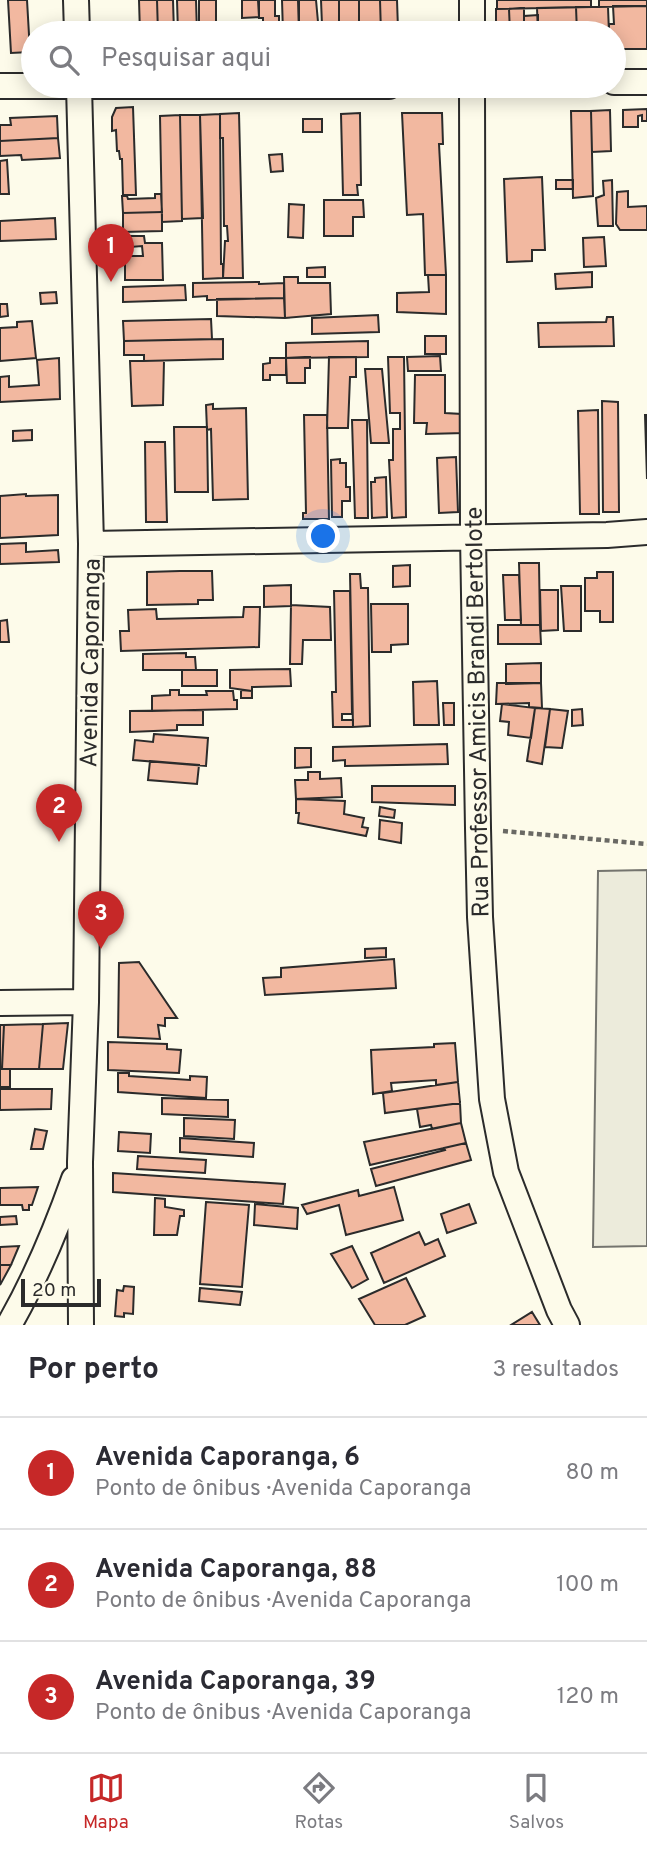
<!DOCTYPE html>
<html lang="pt">
<meta charset="utf-8">
<style>
body{margin:0;font-family:Overpass,sans-serif;background:#f2f2f3;color:#2b2b33}
.scale{position:absolute;left:21px;bottom:18px;width:80px;box-sizing:border-box;padding-left:7px;border:4px solid #2b2b2b;border-top:0;font-size:19px;line-height:24px;white-space:nowrap;color:#2b2b2b;-webkit-text-stroke:5px #fdfbea;paint-order:stroke}
.you{position:absolute;left:324px;top:537px;width:24px;height:24px;margin:-18px;border:5px solid #fff;border-radius:50%;background:#1a73e8;box-shadow:0 0 0 10px #1a73e833}
.badge{display:grid;place-items:center;width:46px;height:46px;border-radius:50%;background:#c62828;color:#fff;font-size:23px;font-weight:700}
.pin{position:absolute;translate:-50% -58px;filter:drop-shadow(0 2px 4px #0008)}
.pin::after{content:'';position:absolute;top:37px;width:24px;height:21px;background:inherit;clip-path:polygon(0 0,100% 0,50% 100%)}
.list{margin:0;padding:0;list-style:none}
h2{display:flex;justify-content:space-between;align-items:center;height:91px;margin:0;padding:0 28px;font-size:30px}
h2 small{font-size:23px;font-weight:400;color:#7c7c81}
.list li{display:grid;grid-template-columns:46px 1fr auto;gap:21px;align-items:center;box-sizing:border-box;height:112px;padding:0 28px;border-top:2px solid #e1e1e2}
.list b{display:block;font-size:26px;white-space:nowrap}
.list p{margin:0;font-size:23px;white-space:nowrap;color:#7c7c81}
.list em{font-size:23px;font-style:normal;color:#7c7c81}
.icon{flex:none;width:38px;height:38px;fill:none;stroke:currentColor;stroke-width:2;stroke-linecap:round;stroke-linejoin:round}
.map{position:relative;flex:none;width:647px;height:1325px;overflow:hidden}
.search{position:absolute;background:#fff;box-shadow:0 4px 18px #0003;left:21px;right:21px;top:21px;height:77px;display:flex;align-items:center;gap:18px;box-sizing:border-box;padding:0 24px;border-radius:38px;color:#7c7c81;font-size:26px}
.sheet{height:427px;background:#fff}
nav{display:flex;justify-content:space-around;align-items:center;box-sizing:border-box;height:98px;border-top:2px solid #e1e1e2;background:#fff;font-size:19px;color:#7c7c81}
nav a{display:grid;justify-items:center;gap:4px}
nav .on{color:#c62828}
.map>svg:first-child{display:block}
</style>
<div class="map">
<svg width="647" height="1325" viewBox="0 0 647 1325">
<rect width="100%" height="100%" fill="#fdfbea"/>
<path fill="#ecebdb" stroke="#74746e" stroke-width="2" d="M 647,870 L 647,1246 L 593,1247 L 598,871 Z"/>
<path fill="#f2b8a0" stroke="#2b2b2b" stroke-width="2" d="M 8,0 L 27,0 L 30,52 L 11,53 Z
M 139,0 L 157,0 L 158,33 L 140,33 Z
M 157,0 L 173,0 L 174,33 L 158,33 Z
M 177,0 L 196,0 L 197,33 L 178,33 Z
M 199,0 L 216,0 L 216,33 L 199,33 Z
M 242,0 L 258,0 L 259,17 L 242,18 Z
M 259,0 L 275,0 L 275,16 L 279,16 L 279,33 L 259,33 L 259,30 L 263,29 L 263,18 L 259,18 Z
M 282,0 L 299,0 L 299,33 L 283,33 Z
M 298,0 L 316,0 L 319,33 L 299,33 Z
M 321,0 L 339,0 L 339,33 L 319,33 L 319,26 L 322,25 Z
M 339,0 L 359,0 L 359,33 L 339,33 Z
M 359,0 L 380,0 L 381,33 L 359,33 Z
M 380,0 L 397,0 L 398,29 L 400,29 L 400,33 L 381,33 Z
M 497,0 L 591,0 L 591,7 L 497,9 Z
M 599,0 L 647,0 L 647,6 L 599,7 Z
M 613,6 L 647,6 L 647,49 L 614,49 L 614,33 L 609,33 L 609,24 L 614,24 Z
M 576,7 L 577,33 L 538,33 L 537,8 Z
M 576,7 L 608,7 L 609,33 L 577,33 Z
M 524,8 L 524,33 L 510,33 L 509,9 Z
M 496,9 L 509,9 L 510,33 L 496,33 Z
M 538,15 L 538,33 L 524,33 L 524,16 Z
M 133,107 L 136,195 L 123,195 L 122,159 L 120,159 L 119,151 L 117,151 L 116,130 L 112,131 L 112,117 L 116,108 Z
M 647,109 L 647,121 L 642,121 L 642,115 L 638,116 L 638,127 L 623,127 L 623,110 Z
M 610,110 L 611,151 L 592,152 L 591,111 Z
M 571,111 L 591,111 L 593,196 L 573,198 Z
M 239,113 L 243,278 L 223,278 L 225,241 L 228,241 L 227,226 L 224,226 L 223,138 L 220,138 L 220,114 Z
M 360,113 L 361,185 L 357,185 L 358,195 L 343,195 L 341,114 Z
M 402,113 L 442,113 L 443,144 L 439,144 L 446,275 L 425,275 L 423,214 L 407,215 Z
M 220,114 L 221,264 L 223,264 L 223,278 L 203,279 L 200,115 Z
M 180,115 L 182,221 L 162,222 L 160,116 Z
M 180,115 L 200,115 L 203,218 L 182,219 Z
M 57,116 L 58,138 L 0,141 L 0,125 L 11,125 L 10,118 Z
M 303,119 L 322,119 L 322,132 L 303,132 Z
M 58,138 L 60,158 L 22,160 L 21,155 L 0,156 L 0,141 Z
M 282,154 L 283,171 L 271,172 L 269,155 Z
M 7,160 L 9,194 L 0,194 L 0,161 Z
M 542,177 L 545,250 L 532,250 L 532,261 L 507,262 L 504,179 Z
M 556,180 L 573,180 L 573,189 L 556,189 Z
M 612,180 L 613,226 L 598,226 L 596,198 L 604,195 L 603,181 Z
M 628,191 L 628,207 L 647,206 L 647,230 L 620,230 L 616,224 L 617,192 Z
M 155,194 L 161,194 L 162,212 L 123,213 L 122,196 L 127,196 L 128,199 L 155,198 Z
M 324,200 L 363,200 L 364,217 L 353,217 L 353,236 L 324,236 Z
M 289,204 L 304,205 L 303,238 L 288,237 Z
M 162,212 L 162,231 L 123,232 L 123,213 Z
M 55,218 L 56,239 L 0,241 L 0,221 Z
M 117,236 L 144,236 L 145,243 L 162,243 L 163,280 L 125,280 L 125,256 L 143,256 L 142,246 L 118,248 Z
M 604,237 L 606,266 L 584,267 L 583,238 Z
M 325,267 L 325,277 L 307,277 L 307,268 Z
M 592,272 L 592,287 L 556,289 L 555,274 Z
M 428,275 L 446,275 L 446,314 L 397,312 L 397,293 L 429,292 Z
M 284,277 L 298,277 L 298,283 L 330,283 L 331,314 L 285,318 Z
M 259,282 L 259,284 L 284,283 L 284,298 L 207,300 L 207,296 L 193,297 L 193,283 Z
M 185,285 L 186,300 L 123,302 L 123,287 Z
M 56,292 L 57,303 L 41,304 L 40,293 Z
M 284,298 L 285,318 L 217,316 L 217,299 Z
M 0,304 L 7,304 L 8,316 L 0,317 Z
M 378,315 L 379,332 L 312,334 L 312,318 Z
M 607,317 L 613,317 L 614,346 L 539,347 L 538,323 L 606,322 Z
M 211,319 L 212,339 L 124,341 L 123,321 Z
M 32,321 L 36,358 L 0,361 L 0,328 L 17,327 L 17,322 Z
M 425,336 L 446,336 L 446,354 L 425,354 Z
M 223,339 L 223,359 L 144,361 L 144,355 L 124,355 L 124,341 Z
M 368,341 L 368,357 L 286,358 L 286,343 Z
M 440,356 L 441,371 L 408,371 L 407,357 Z
M 310,357 L 310,368 L 305,368 L 305,383 L 287,383 L 286,358 Z
M 329,357 L 356,357 L 356,377 L 350,377 L 348,428 L 327,428 Z
M 388,357 L 404,357 L 406,517 L 392,518 L 389,460 L 393,460 L 393,429 L 400,429 L 400,413 L 390,413 Z
M 59,358 L 60,399 L 0,402 L 0,377 L 9,376 L 9,387 L 39,385 L 37,360 Z
M 270,358 L 286,358 L 286,375 L 270,375 L 270,380 L 263,380 L 263,364 L 270,363 Z
M 130,361 L 164,361 L 163,405 L 132,406 Z
M 365,369 L 382,369 L 389,443 L 371,443 Z
M 415,375 L 445,375 L 445,413 L 462,414 L 464,433 L 426,434 L 427,423 L 414,423 Z
M 602,401 L 618,402 L 619,512 L 603,512 Z
M 213,404 L 213,409 L 246,408 L 248,499 L 213,500 L 211,429 L 207,430 L 206,405 Z
M 598,410 L 599,514 L 580,514 L 578,411 Z
M 304,415 L 327,415 L 329,519 L 303,519 L 303,513 L 306,513 Z
M 645,415 L 647,415 L 647,479 Z
M 352,420 L 367,420 L 368,518 L 355,518 Z
M 174,427 L 207,427 L 208,492 L 175,492 Z
M 32,430 L 32,440 L 13,441 L 13,431 Z
M 145,442 L 165,442 L 167,522 L 146,522 Z
M 456,457 L 458,512 L 439,513 L 437,458 Z
M 340,459 L 340,463 L 346,463 L 346,487 L 350,487 L 350,501 L 342,501 L 342,517 L 332,517 L 331,460 Z
M 386,477 L 387,517 L 372,518 L 371,482 L 375,482 L 375,478 Z
M 26,494 L 26,496 L 58,495 L 58,535 L 0,538 L 0,496 Z
M 26,543 L 26,552 L 58,550 L 59,562 L 0,564 L 0,544 Z
M 519,563 L 539,563 L 540,625 L 521,625 Z
M 410,565 L 410,586 L 393,587 L 393,566 Z
M 180,571 L 212,571 L 213,600 L 198,600 L 198,604 L 147,605 L 147,572 Z
M 597,572 L 613,572 L 613,622 L 600,622 L 600,611 L 585,611 L 585,578 L 597,578 Z
M 350,574 L 360,574 L 361,588 L 368,588 L 370,726 L 353,727 Z
M 503,575 L 519,575 L 521,620 L 505,620 Z
M 291,585 L 291,606 L 264,607 L 264,586 Z
M 561,586 L 581,586 L 581,631 L 564,631 Z
M 540,590 L 558,590 L 558,630 L 541,631 Z
M 334,591 L 350,591 L 352,714 L 342,714 L 342,720 L 353,720 L 353,727 L 333,727 L 332,692 L 336,692 Z
M 371,604 L 408,604 L 408,644 L 391,645 L 391,652 L 372,652 Z
M 291,605 L 330,607 L 331,640 L 303,640 L 302,664 L 290,664 Z
M 244,607 L 260,607 L 259,647 L 121,651 L 120,631 L 129,631 L 128,610 L 156,609 L 157,619 L 243,617 Z
M 7,620 L 9,642 L 0,642 L 0,621 Z
M 498,625 L 540,625 L 541,644 L 498,644 Z
M 186,653 L 186,657 L 195,657 L 196,670 L 143,670 L 143,654 Z
M 541,663 L 541,683 L 506,684 L 506,664 Z
M 290,669 L 291,686 L 252,687 L 252,691 L 230,688 L 230,670 Z
M 182,670 L 217,670 L 217,686 L 182,686 Z
M 437,681 L 439,725 L 414,725 L 413,682 Z
M 497,683 L 541,683 L 542,708 L 529,707 L 529,703 L 496,704 Z
M 170,690 L 179,690 L 179,695 L 207,695 L 206,691 L 233,691 L 234,700 L 237,700 L 237,709 L 152,711 L 152,696 L 170,695 Z
M 241,690 L 252,691 L 252,698 L 241,698 Z
M 443,703 L 454,703 L 454,725 L 444,725 Z
M 502,704 L 535,708 L 531,738 L 508,735 L 509,722 L 500,721 Z
M 535,708 L 550,709 L 542,764 L 527,761 Z
M 550,709 L 568,711 L 562,748 L 545,747 Z
M 582,709 L 583,725 L 572,726 L 572,710 Z
M 203,710 L 203,725 L 177,725 L 177,730 L 130,732 L 130,711 Z
M 154,734 L 208,738 L 206,766 L 133,760 L 135,740 L 153,742 Z
M 447,744 L 448,764 L 345,766 L 345,760 L 333,761 L 333,747 Z
M 295,748 L 311,748 L 311,767 L 295,768 Z
M 150,761 L 199,765 L 197,784 L 148,780 Z
M 308,772 L 320,772 L 320,779 L 341,778 L 342,797 L 296,799 L 295,780 L 308,780 Z
M 372,786 L 455,786 L 455,805 L 372,802 Z
M 296,799 L 345,801 L 344,814 L 364,818 L 362,827 L 368,828 L 366,836 L 298,823 L 299,813 L 296,813 Z
M 380,807 L 395,810 L 394,818 L 379,816 Z
M 380,820 L 402,823 L 401,843 L 379,839 Z
M 386,948 L 386,957 L 365,958 L 365,949 Z
M 394,959 L 396,988 L 265,995 L 263,978 L 281,977 L 281,968 Z
M 139,962 L 177,1018 L 165,1018 L 165,1026 L 158,1025 L 160,1039 L 118,1037 L 119,963 Z
M 68,1023 L 63,1069 L 39,1069 L 43,1024 Z
M 43,1024 L 39,1069 L 2,1069 L 4,1025 Z
M 0,1025 L 4,1025 L 2,1067 L 0,1067 Z
M 108,1042 L 167,1044 L 167,1049 L 181,1050 L 179,1073 L 108,1070 Z
M 455,1043 L 458,1082 L 436,1085 L 436,1080 L 391,1083 L 392,1091 L 373,1094 L 371,1050 L 434,1047 L 434,1044 Z
M 0,1069 L 10,1069 L 10,1087 L 0,1087 Z
M 118,1073 L 129,1073 L 129,1076 L 190,1080 L 190,1076 L 207,1077 L 206,1098 L 118,1092 Z
M 458,1082 L 460,1103 L 385,1113 L 383,1093 Z
M 0,1089 L 52,1089 L 51,1109 L 0,1110 Z
M 162,1098 L 228,1100 L 228,1117 L 162,1114 Z
M 460,1103 L 461,1123 L 432,1129 L 431,1125 L 420,1127 L 417,1109 Z
M 184,1118 L 235,1120 L 234,1139 L 184,1136 Z
M 461,1123 L 466,1143 L 370,1165 L 364,1142 Z
M 35,1129 L 47,1131 L 43,1149 L 31,1149 Z
M 119,1132 L 151,1134 L 150,1153 L 118,1151 Z
M 180,1138 L 254,1143 L 253,1157 L 180,1152 Z
M 466,1143 L 471,1160 L 376,1186 L 371,1169 L 445,1150 L 444,1148 Z
M 138,1156 L 206,1160 L 205,1173 L 137,1169 Z
M 113,1173 L 285,1184 L 283,1204 L 113,1192 Z
M 38,1187 L 32,1205 L 29,1205 L 29,1210 L 23,1210 L 22,1205 L 0,1205 L 0,1188 Z
M 394,1187 L 403,1220 L 346,1235 L 339,1205 L 307,1214 L 302,1205 L 358,1190 L 359,1196 Z
M 155,1198 L 165,1199 L 165,1207 L 184,1210 L 184,1216 L 180,1216 L 177,1235 L 154,1235 Z
M 206,1202 L 249,1205 L 242,1287 L 200,1284 Z
M 255,1204 L 298,1208 L 297,1229 L 254,1225 Z
M 469,1204 L 476,1223 L 447,1233 L 441,1214 Z
M 16,1216 L 17,1224 L 0,1225 L 0,1217 Z
M 419,1232 L 425,1245 L 438,1239 L 445,1256 L 384,1283 L 371,1253 Z
M 19,1246 L 11,1265 L 0,1265 L 0,1247 Z
M 352,1246 L 368,1279 L 352,1288 L 331,1254 Z
M 0,1265 L 11,1265 L 0,1285 Z
M 406,1278 L 425,1316 L 405,1325 L 375,1325 L 359,1299 Z
M 124,1286 L 134,1287 L 133,1314 L 124,1313 L 124,1317 L 115,1316 L 117,1290 L 123,1291 Z
M 200,1288 L 242,1292 L 240,1305 L 199,1301 Z
M 532,1312 L 540,1325 L 511,1325 Z"/>
<g fill="none" stroke-linecap="round" stroke-linejoin="round">
<defs>
<path id="street" d="M 76,0 L 77,33
M 472,33 L 472,0
M 614,82 L 647,82
M 0,86 L 389,86
M 79,86 L 91,544 L 86,1002 L 80,1162 L 81,1325
M 472,86 L 473,536 L 478,828 L 480,917 L 492,1099 L 506,1172 L 559,1310 L 567,1325
M 91,544 L 607,535 L 647,532
M 0,1003 L 86,1002
M 9,1325 C 36,1278 56,1230 74,1179"/>
</defs>
<use href="#street" stroke="#2b2b2b" stroke-width="28"/>
<path stroke="#6a6964" stroke-width="4.5" stroke-dasharray="5 3.5" stroke-linecap="butt" d="M 503,831 L 647,844"/>
<use href="#street" stroke="#fdfbea" stroke-width="24"/>
</g>
<g text-anchor="middle" stroke-width="5" stroke-linejoin="round" paint-order="stroke">
<g font-size="24" fill="#2b2b2b" stroke="#fdfbea">
<text transform="translate(90 663) rotate(-89)" y="8">Avenida Caporanga</text>
<text transform="translate(477 712) rotate(-91)" y="8">Rua Professor Amicis Brandi Bertolote</text>
</g>
</g>
</svg>
<div class="scale">20 m</div>
<div class="you"></div>
<div class="pin badge" style="left:111px;top:282px">1</div>
<div class="pin badge" style="left:59px;top:842px">2</div>
<div class="pin badge" style="left:101px;top:949px">3</div>
<div class="search"><svg class="icon" aria-label="search" viewBox="0 0 24 24"><circle cx="10" cy="10" r="6"/><path d="M15 15l6 6"/></svg>Pesquisar aqui</div>
</div>
<section class="sheet">
<h2>Por perto<small>3 resultados</small></h2>
<ul class="list">
<li><span class="badge">1</span><div><b>Avenida Caporanga, 6</b><p>Ponto de ônibus · Avenida Caporanga</p></div><em>80 m</em></li>
<li><span class="badge">2</span><div><b>Avenida Caporanga, 88</b><p>Ponto de ônibus · Avenida Caporanga</p></div><em>100 m</em></li>
<li><span class="badge">3</span><div><b>Avenida Caporanga, 39</b><p>Ponto de ônibus · Avenida Caporanga</p></div><em>120 m</em></li>
</ul>
</section>
<nav>
<a class="on"><svg class="icon" aria-label="map" viewBox="0 0 24 24"><path d="M3 6l6-2 6 2 6-2v14l-6 2-6-2-6 2zM9 4v14M15 6v14"/></svg>Mapa</a>
<a><svg class="icon" aria-label="directions" viewBox="0 0 24 24"><path d="M12 3l9 9-9 9-9-9zM9 14v-3h6M13 9l2 2-2 2"/></svg>Rotas</a>
<a><svg class="icon" aria-label="saved" viewBox="0 0 24 24"><path d="M7 4h10v16l-5-4-5 4z"/></svg>Salvos</a>
</nav>
